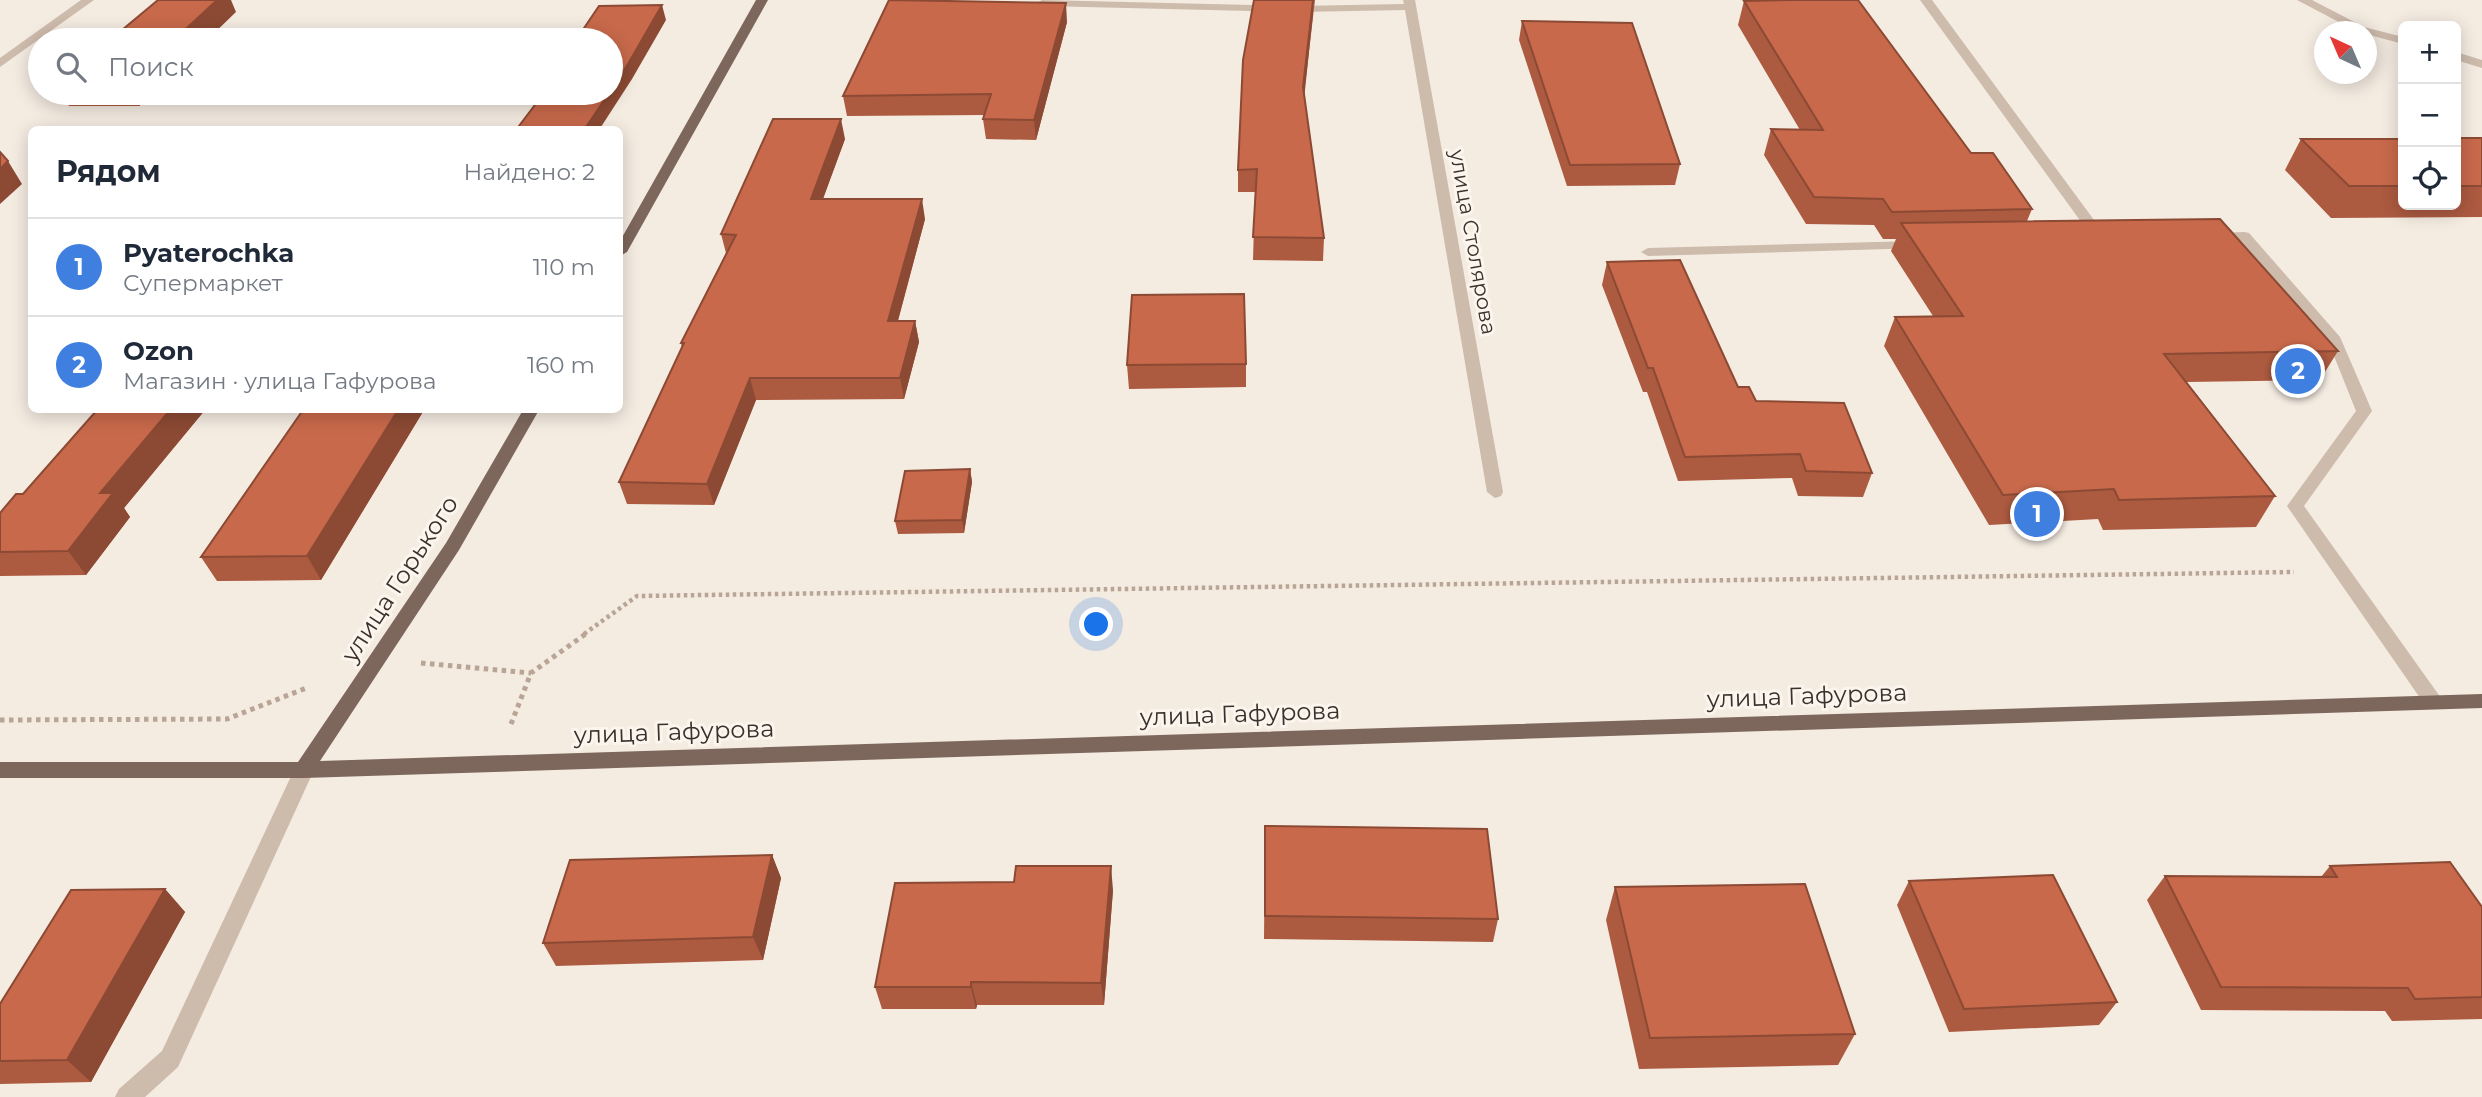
<!DOCTYPE html>
<html lang="ru">
<meta charset="utf-8">
<style>
body{margin:0;font-family:Montserrat,sans-serif;background:#f2f2f3;color:#1f2937}
.controls{position:absolute;right:21px;top:21px;display:grid;overflow:hidden;border-radius:10px;box-shadow:0 4px 18px #0003}
.controls button{width:63px;height:63px;display:grid;place-items:center;padding:0;border:0;border-bottom:2px solid #e0e1e3;background:#fff;color:#1f2937;font:35px sans-serif}
.compass{position:absolute;left:2314px;top:21px;width:63px;height:63px;border-radius:50%;background:#fff;box-shadow:0 4px 18px #0003;rotate:316deg}
.you{position:absolute;left:1097px;top:625px;width:24px;height:24px;margin:-18px;border:5px solid #fff;border-radius:50%;background:#1a73e8;box-shadow:0 0 0 10px #1a73e833}
.badge{display:grid;place-items:center;width:46px;height:46px;border-radius:50%;background:#d93025;color:#fff;font-size:23px;font-weight:700}
.pin{position:absolute;translate:-50% -50%;border:4px solid #fff;box-shadow:0 2px 7px #0006}
.list{margin:0;padding:0;list-style:none}
h2{display:flex;justify-content:space-between;align-items:center;height:91px;margin:0;padding:0 28px;font-size:30px}
h2 small{font-size:23px;font-weight:400;color:#747a83}
.list li{display:grid;grid-template-columns:46px 1fr auto;gap:21px;align-items:center;box-sizing:border-box;height:98px;padding:0 28px;border-top:2px solid #e0e1e3}
.list b{display:block;font-size:26px;white-space:nowrap}
.list p{margin:0;font-size:23px;white-space:nowrap;color:#747a83}
.list em{font-size:23px;font-style:normal;color:#747a83}
.icon{flex:none;width:38px;height:38px;fill:none;stroke:currentColor;stroke-width:2;stroke-linecap:round;stroke-linejoin:round}
.map{position:relative;flex:none;width:2482px;height:1097px;overflow:hidden}
.search{position:absolute;background:#fff;box-shadow:0 4px 18px #0003;left:28px;top:28px;width:595px;height:77px;display:flex;align-items:center;gap:18px;box-sizing:border-box;padding:0 24px;border-radius:38px;color:#747a83;font-size:26px}
.panel{position:absolute;background:#fff;box-shadow:0 4px 18px #0003;left:28px;top:126px;width:595px;height:287px;border-radius:10px}
.map>svg:first-child{display:block}
</style>
<div class="map">
<svg width="2482" height="1097" viewBox="0 0 2482 1097">
<rect width="100%" height="100%" fill="#f4ebe1"/>
<g fill="none" stroke-linecap="round" stroke-linejoin="round">
<path stroke="#b9a596" stroke-width="4.5" stroke-dasharray="3.5 3.5" stroke-linecap="butt" d="M 584,634 L 637,596 L 2294,572"/>
<path stroke="#b9a596" stroke-width="5" stroke-dasharray="4.5 4.5" stroke-linecap="butt" d="M 421,663 L 531,673
M 0,720 L 227,719 L 309,687
M 511,724 L 531,673 L 587,633"/>
<path fill="#cdbbac" fill-rule="evenodd" d="M 81,0 L 94,0 L 0,67 L 0,58 Z
M 1042,0 L 1298,6 L 1404,4 L 1403,0 L 1415,0 L 1503,492 L 1501,496 L 1495,498 L 1487,492 L 1405,10 L 1298,12 L 1043,6 L 1037,3 Z
M 1920,0 L 1932,0 L 2105,235 L 2105,241 L 2095,241 Z
M 2297,0 L 2312,0 L 2364,27 L 2403,37 L 2403,44 L 2366,34 L 2366,32 L 2356,31 Z
M 2456,52 L 2482,60 L 2482,68 L 2456,60 Z
M 2244,232 L 2249,233 L 2340,337 L 2372,411 L 2304,506 L 2441,698 L 2444,703 L 2441,708 L 2427,708 L 2287,506 L 2356,411 L 2328,341 L 2240,240 L 2215,241 L 2208,237 L 2215,233 Z
M 1917,241 L 1924,245 L 1922,248 L 1648,256 L 1641,252 L 1648,248 Z
M 304,762 L 311,764 L 314,770 L 178,1067 L 145,1097 L 115,1097 L 119,1089 L 162,1051 L 294,770 L 297,764 Z"/>
<path fill="#7d675c" fill-rule="evenodd" d="M 756,0 L 768,0 L 627,252 L 620,256 L 620,241 Z
M 523,410 L 539,410 L 459,550 L 320,761 L 2482,694 L 2482,708 L 304,778 L 0,778 L 0,762 L 298,762 L 446,543 Z"/>
</g>
<path fill="#ac5a40" d="M 1254,0 L 1315,0 L 1304,94 L 1324,238 L 1323,261 L 1253,260 L 1255,192 L 1238,192 L 1238,170 Z
M 1773,0 L 1858,0 L 1971,153 L 2032,209 L 2027,221 L 2338,351 L 2320,380 L 2187,382 L 2275,496 L 2256,527 L 2103,530 L 2098,519 L 1989,525 L 1884,346 L 1895,317 L 1933,316 L 1891,251 L 1896,239 L 1883,239 L 1874,225 L 1806,224 L 1764,155 L 1771,129 L 1800,130 L 1738,25 L 1744,1 Z
M 1522,21 L 1680,164 L 1675,185 L 1567,186 L 1519,40 Z
M 1067,22 L 1036,140 L 986,139 L 983,119 L 984,115 L 847,116 L 843,96 Z
M 61,93 L 153,93 L 139,106 L 69,106 Z
M 2456,138 L 2482,138 L 2482,217 L 2331,218 L 2285,170 L 2301,139 L 2403,139 L 2403,205 L 2456,205 Z
M 845,139 L 823,199 L 925,219 L 898,321 L 915,321 L 919,342 L 904,399 L 756,400 L 714,505 L 627,504 L 619,482 L 682,348 L 681,343 L 726,253 L 721,234 Z
M 1607,262 L 1738,387 L 1756,401 L 1872,473 L 1863,497 L 1798,496 L 1792,478 L 1678,481 L 1647,392 L 1643,392 L 1602,285 Z
M 1246,364 L 1246,387 L 1129,389 L 1127,365 Z
M 97,410 L 205,410 L 124,508 L 130,517 L 86,575 L 0,576 L 0,513 L 23,494 Z
M 303,410 L 424,410 L 321,580 L 217,581 L 201,557 Z
M 970,469 L 972,482 L 964,533 L 898,534 L 895,521 Z
M 1265,826 L 1498,919 L 1493,942 L 1264,939 Z
M 772,855 L 781,878 L 763,960 L 556,966 L 543,943 Z
M 2330,866 L 2482,907 L 2482,1019 L 2392,1021 L 2385,1011 L 2201,1010 L 2147,900 L 2165,876 L 2321,877 Z
M 1909,881 L 2117,1002 L 2099,1025 L 1949,1032 L 1897,905 Z
M 1615,887 L 1855,1034 L 1838,1065 L 1639,1069 L 1606,920 Z
M 165,889 L 185,912 L 91,1082 L 0,1084 L 0,1004 Z
M 1113,890 L 1104,1005 L 977,1005 L 976,1009 L 882,1009 L 875,987 Z"/>
<path fill="#8c4a34" d="M 217,0 L 231,0 L 236,12 L 207,40 L 174,40 Z
M 1313,0 L 1313,14 L 1303,109 L 1303,87 Z
M 1066,3 L 1067,22 L 1036,140 L 1034,120 Z
M 662,5 L 666,20 L 632,79 L 599,130 L 584,130 L 609,93 L 611,93 L 611,90 Z
M 132,93 L 153,93 L 139,106 Z
M 841,119 L 845,139 L 815,220 L 811,199 Z
M 8,161 L 22,184 L 0,204 L 0,169 Z
M 922,199 L 925,219 L 892,342 L 888,321 Z
M 915,321 L 919,342 L 904,399 L 900,378 Z
M 750,378 L 756,400 L 714,505 L 707,484 Z
M 170,410 L 205,410 L 124,508 L 130,517 L 86,575 L 68,551 L 100,493 Z
M 398,410 L 424,410 L 321,580 L 307,556 Z
M 970,469 L 972,482 L 964,533 L 962,520 Z
M 772,855 L 781,878 L 763,960 L 753,937 Z
M 1111,866 L 1113,890 L 1104,1005 L 1101,983 Z
M 165,889 L 185,912 L 91,1082 L 67,1060 Z
M 971,982 L 977,1005 L 976,1009 L 971,987 Z"/>
<path fill="#c8694b" stroke="#8c4a34" stroke-width="2" d="M 158,0 L 217,0 L 174,40 L 110,40 Z
M 889,0 L 1066,3 L 1034,120 L 983,119 L 991,94 L 843,96 Z
M 1254,0 L 1313,0 L 1303,87 L 1324,238 L 1253,237 L 1257,169 L 1238,170 L 1243,60 Z
M 1791,0 L 1858,0 L 1971,153 L 1993,153 L 2032,209 L 1892,212 L 1883,199 L 1814,197 L 1771,129 L 1823,130 L 1744,1 Z
M 662,5 L 628,64 L 611,90 L 611,40 L 576,40 L 599,6 Z
M 1522,21 L 1632,23 L 1680,164 L 1570,165 Z
M 544,93 L 609,93 L 584,130 L 516,130 Z
M 773,119 L 841,119 L 811,199 L 922,199 L 888,321 L 915,321 L 900,378 L 750,378 L 707,484 L 619,482 L 684,343 L 681,343 L 736,235 L 721,234 Z
M 2456,138 L 2482,138 L 2482,186 L 2456,186 Z
M 2301,139 L 2403,139 L 2403,186 L 2349,186 Z
M 0,152 L 8,161 L 0,169 Z
M 2220,219 L 2338,351 L 2164,354 L 2275,496 L 2119,500 L 2114,489 L 2003,495 L 1895,317 L 1963,316 L 1901,223 Z
M 1680,260 L 1738,387 L 1749,387 L 1756,401 L 1844,403 L 1872,473 L 1806,471 L 1800,454 L 1685,457 L 1653,368 L 1648,368 L 1607,262 Z
M 1244,294 L 1246,364 L 1127,365 L 1132,295 Z
M 97,410 L 170,410 L 100,493 L 113,493 L 68,551 L 0,552 L 0,513 L 16,494 L 23,494 Z
M 303,410 L 398,410 L 307,556 L 201,557 Z
M 970,469 L 962,520 L 895,521 L 905,471 Z
M 1265,826 L 1487,829 L 1498,919 L 1265,916 Z
M 772,855 L 753,937 L 543,943 L 570,860 Z
M 2450,862 L 2482,907 L 2482,997 L 2415,999 L 2408,988 L 2221,987 L 2165,876 L 2337,877 L 2330,866 Z
M 1016,866 L 1111,866 L 1101,983 L 971,982 L 971,987 L 875,987 L 895,883 L 1014,882 Z
M 2053,875 L 2117,1002 L 1964,1009 L 1909,881 Z
M 1805,884 L 1855,1034 L 1650,1038 L 1615,887 Z
M 165,889 L 67,1060 L 0,1061 L 0,1004 L 71,890 Z"/>
<g text-anchor="middle" stroke-width="6" stroke-linejoin="round" paint-order="stroke">
<g font-size="21" fill="#3b302b" stroke="#fbf5ee">
<text transform="translate(1473 242) rotate(80)" y="7">улица Столярова</text>
</g>
<g font-size="24" fill="#3b302b" stroke="#fbf5ee">
<text transform="translate(400 579) rotate(-57)" y="8">улица Горького</text>
<text transform="translate(1807 696) rotate(-2)" y="8">улица Гафурова</text>
<text transform="translate(1240 714) rotate(-2)" y="8">улица Гафурова</text>
<text transform="translate(674 732) rotate(-2)" y="8">улица Гафурова</text>
</g>
</g>
</svg>
<div class="controls">
<button>+</button>
<button>−</button>
<button><svg class="icon" aria-label="locate" viewBox="0 0 24 24"><circle cx="12" cy="12" r="6"/><path d="M12 2v4M12 18v4M2 12h4M18 12h4"/></svg></button>
</div>
<svg class="compass" viewBox="-18 -18 36 36"><path d="M0-13l5 13h-10z" fill="#e53935"/><path d="M0 13l5-13h-10z" fill="#747a83"/></svg>
<div class="you"></div>
<div class="pin badge" style="left:2037px;top:514px;background:#3f7fe0">1</div>
<div class="pin badge" style="left:2298px;top:371px;background:#3f7fe0">2</div>
<div class="search"><svg class="icon" aria-label="search" viewBox="0 0 24 24"><circle cx="10" cy="10" r="6"/><path d="M15 15l6 6"/></svg>Поиск</div>
<section class="panel">
<h2>Рядом<small>Найдено: 2</small></h2>
<ul class="list">
<li><span class="badge" style="background:#3f7fe0">1</span><div><b>Pyaterochka</b><p>Супермаркет</p></div><em>110 m</em></li>
<li><span class="badge" style="background:#3f7fe0">2</span><div><b>Ozon</b><p>Магазин · улица Гафурова</p></div><em>160 m</em></li>
</ul>
</section>
</div>
